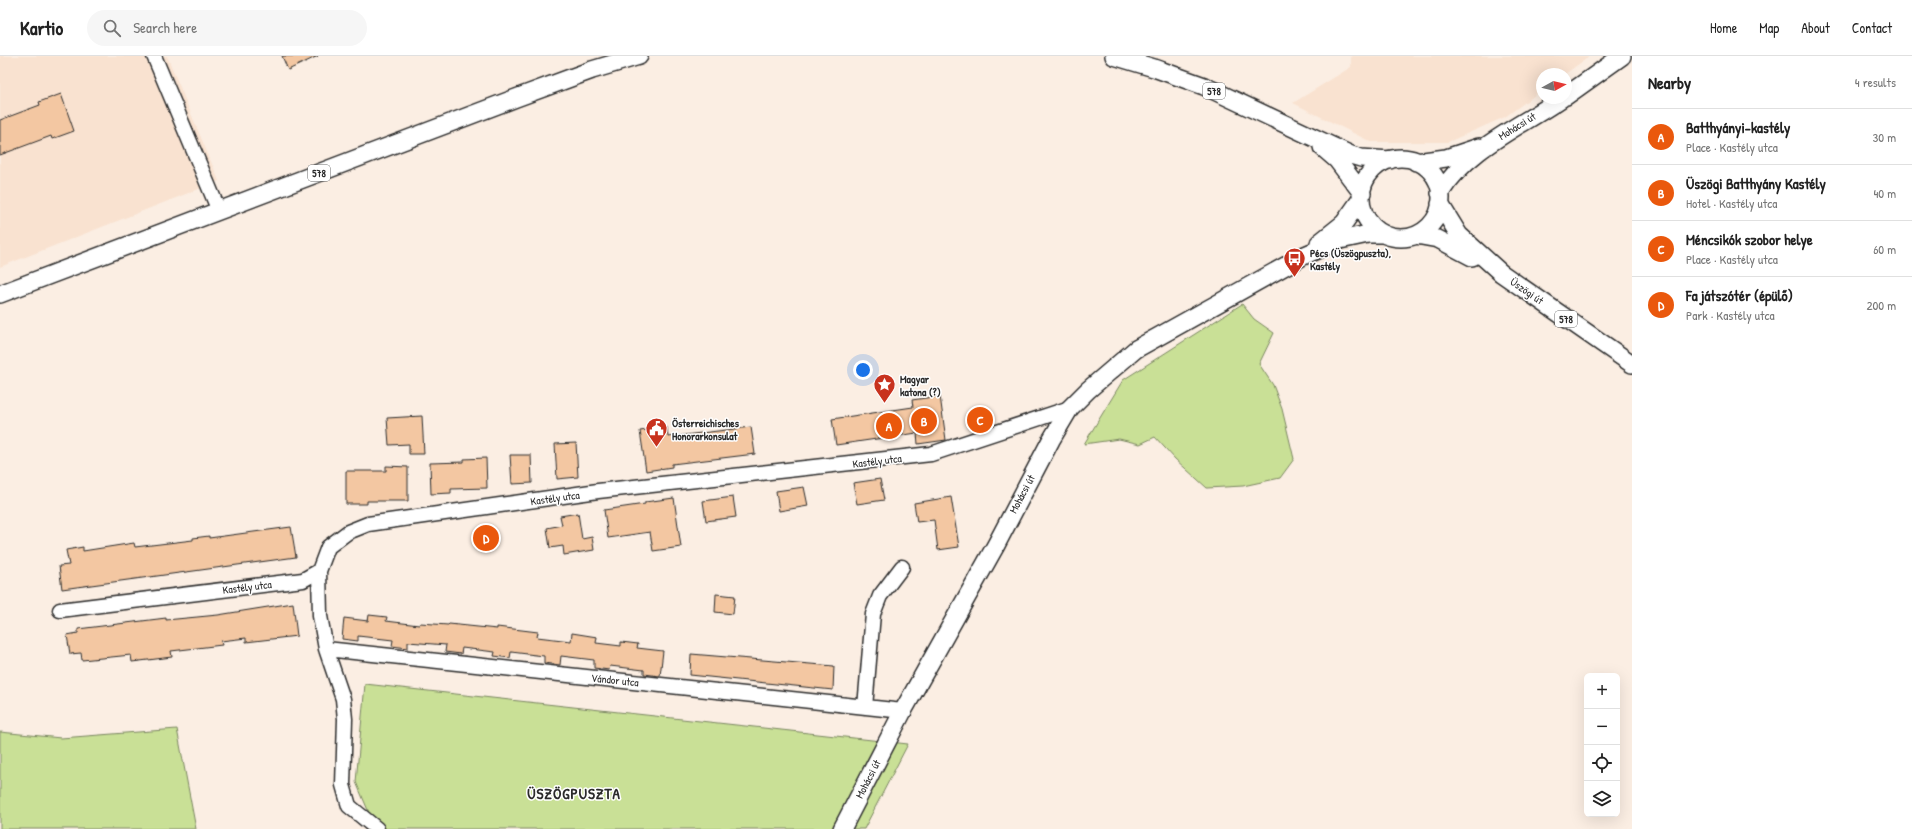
<!DOCTYPE html>
<meta charset="utf-8">
<style>
body{margin:0;font-family:"Patrick Hand",sans-serif;background:#f6f6f6;color:#222}
.controls{position:absolute;right:12px;bottom:12px;display:grid;overflow:hidden;border-radius:6px;box-shadow:0 4px 16px #0002}
.controls button{width:36px;height:36px;display:grid;place-items:center;padding:0;border:0;border-bottom:1px solid #e0e0e0;background:#fff;color:#222;font:20px sans-serif}
.compass{position:absolute;left:1536px;top:12px;width:36px;height:36px;border-radius:50%;background:#fff;box-shadow:0 4px 16px #0002;rotate:82deg}
.you{position:absolute;left:863px;top:314px;width:14px;height:14px;margin:-10px;border:3px solid #fff;border-radius:50%;background:#1a73e8;box-shadow:0 0 0 6px #1a73e833}
.badge{display:grid;place-items:center;width:26px;height:26px;border-radius:50%;background:#ea580c;color:#fff;font-size:13px;font-weight:700}
.pin{position:absolute;translate:-50% -50%;border:2px solid #fff;box-shadow:0 1px 4px #0006}
.list{margin:0;padding:0;list-style:none}
h2{display:flex;justify-content:space-between;align-items:center;height:52px;margin:0;padding:0 16px;font-size:17px}
h2 small{font-size:13px;font-weight:400;color:#767676}
.list li{display:grid;grid-template-columns:26px 1fr auto;gap:12px;align-items:center;box-sizing:border-box;height:56px;padding:0 16px;border-top:1px solid #e0e0e0}
.list b{display:block;font-size:15px;white-space:nowrap}
.list p{margin:0;font-size:13px;white-space:nowrap;color:#767676}
.list em{font-size:13px;font-style:normal;color:#767676}
.icon{flex:none;width:22px;height:22px;fill:none;stroke:currentColor;stroke-width:2;stroke-linecap:round;stroke-linejoin:round}
.map{position:relative;flex:none;width:1632px;height:773px;overflow:hidden}
header{display:flex;align-items:center;gap:24px;box-sizing:border-box;height:56px;padding:0 20px;background:#fff;border-bottom:1px solid #e0e0e0}
header strong{font-size:19px}
nav{display:flex;gap:22px;margin-inline-start:auto;font-size:14px}
.search{width:280px;height:36px;background:#f6f6f6;display:flex;align-items:center;gap:10px;box-sizing:border-box;padding:0 14px;border-radius:22px;color:#767676;font-size:15px}
main{display:flex}
aside{flex:1;background:#fff}
.map>svg:first-child{display:block}
</style>
<header>
<strong>Kartio</strong>
<div class="search"><svg class="icon" aria-label="search" viewBox="0 0 24 24"><circle cx="10" cy="10" r="6"/><path d="M15 15l6 6"/></svg>Search here</div>
<nav><a>Home</a><a>Map</a><a>About</a><a>Contact</a></nav>
</header>
<main>
<div class="map">
<svg width="1632" height="773" viewBox="0 0 1632 773">
<rect width="100%" height="100%" fill="#fbeee3"/>
<filter id="ink" filterUnits="userSpaceOnUse"><feTurbulence type="fractalNoise" baseFrequency=".025" numOctaves="2"/><feDisplacementMap in="SourceGraphic" scale="8" xChannelSelector="R" yChannelSelector="G"/><feConvolveMatrix kernelMatrix="1 2 1 2 8 2 1 2 1" color-interpolation-filters="sRGB"/></filter>
<g filter="url(#ink)">
<path fill="#f9e2d0" d="M 0,0 L 167,0 L 219,125 L 0,211 Z
M 1351,0 L 1590,0 L 1565,18 L 1542,18 L 1542,34 L 1505,61 L 1448,86 L 1371,86 L 1293,47 L 1351,11 Z"/>
<path fill="#c9e096" stroke="#7a8660" d="M 1242,248 L 1254,263 L 1274,277 L 1259,308 L 1273,329 L 1282,353 L 1294,403 L 1280,422 L 1243,430 L 1207,432 L 1175,403 L 1155,381 L 1140,388 L 1119,383 L 1084,388 L 1123,324 Z
M 365,628 L 908,688 L 864,773 L 376,773 L 356,726 Z
M 177,673 L 196,773 L 0,773 L 0,676 L 61,682 Z"/>
<path fill="#f3c7a2" stroke="#2b2b2b" d="M 282,0 L 318,0 L 288,14 Z
M 61,38 L 74,75 L 52,83 L 51,80 L 0,99 L 0,64 L 40,49 L 39,46 Z
M 940,340 L 946,384 L 918,388 L 917,377 L 836,389 L 832,363 L 913,351 L 912,344 Z
M 422,360 L 424,398 L 409,398 L 409,388 L 389,389 L 387,362 Z
M 667,371 L 668,381 L 751,371 L 755,398 L 672,408 L 672,411 L 646,415 L 640,375 Z
M 576,387 L 578,421 L 557,423 L 555,388 Z
M 510,399 L 531,399 L 532,427 L 512,428 Z
M 486,402 L 487,432 L 451,433 L 451,437 L 431,438 L 430,407 L 464,406 L 464,403 Z
M 386,410 L 408,411 L 408,445 L 367,445 L 367,448 L 346,448 L 346,415 L 386,415 Z
M 880,423 L 884,444 L 857,448 L 853,427 Z
M 804,431 L 808,450 L 779,455 L 776,435 Z
M 733,441 L 736,461 L 706,465 L 703,445 Z
M 951,441 L 959,491 L 938,494 L 934,464 L 917,466 L 914,447 Z
M 674,442 L 681,491 L 653,495 L 650,476 L 608,482 L 604,454 L 645,448 L 645,446 Z
M 578,457 L 582,483 L 592,481 L 594,494 L 564,499 L 563,490 L 550,492 L 547,472 L 562,469 L 560,460 Z
M 291,471 L 296,501 L 62,533 L 59,510 L 69,509 L 66,494 L 83,491 L 83,495 L 134,487 L 135,491 L 193,484 L 193,482 L 209,480 L 209,482 Z
M 716,538 L 735,540 L 733,558 L 715,556 Z
M 293,547 L 297,580 L 246,586 L 246,582 L 221,585 L 222,589 L 171,595 L 172,601 L 132,606 L 131,599 L 82,604 L 81,597 L 70,598 L 67,579 L 78,577 L 78,573 L 166,562 L 166,564 L 218,559 Z
M 369,559 L 387,561 L 386,565 L 419,569 L 420,567 L 448,569 L 449,568 L 497,573 L 497,571 L 538,576 L 537,581 L 571,585 L 572,577 L 597,581 L 596,587 L 621,590 L 621,586 L 638,588 L 637,592 L 663,595 L 660,620 L 644,618 L 644,614 L 610,610 L 609,614 L 594,612 L 594,604 L 561,600 L 560,609 L 544,607 L 544,600 L 511,596 L 510,602 L 494,600 L 495,596 L 462,592 L 461,598 L 445,596 L 446,589 L 408,586 L 408,592 L 392,590 L 393,584 L 358,580 L 358,585 L 342,583 L 344,562 L 368,565 Z
M 691,598 L 834,610 L 833,634 L 690,619 Z"/>
<g fill="none" stroke-linecap="round" stroke-linejoin="round">
<defs>
<path id="minor" d="M 154,0 L 219,155
M 319,515 L 320,560 L 326,593 L 343,643 L 345,663 L 343,729 L 349,750 L 377,773
M 60,554 L 303,524 L 319,515 L 328,491 L 348,476 L 368,468 L 598,435 L 931,398 L 1070,352
M 326,593 L 903,655
M 865,651 L 873,558 L 880,540 L 902,511"/>
<path id="major" d="M 1114,0 L 1154,12 L 1204,30 L 1351,99 L 1361,102 L 1390,104
M 1566,40 L 1622,0
M 1322,91 L 1337,104 L 1362,137
M1361 142a40 40 0 1 1 80 0a40 40 0 1 1-80 0Z
M 1416,106 L 1446,102 L 1479,91
M 1440,137 C 1468,92 1520,71 1562,42
M 1440,148 L 1459,179 L 1501,217 L 1632,308
M 1416,179 L 1438,183 L 1472,201
M 1319,187 L 1344,167 L 1361,143
M 0,238 L 516,42 L 592,14 L 639,0
M 842,773 L 903,655 L 996,489 L 1051,384 L 1070,352 L 1088,334 L 1136,293 L 1305,199 L 1340,184 L 1368,178 L 1384,178"/>
</defs>
<use href="#minor" stroke="#2b2b2b" stroke-width="17"/>
<use href="#major" stroke="#2b2b2b" stroke-width="20"/>
<use href="#minor" stroke="#fff" stroke-width="14"/>
<use href="#major" stroke="#fff" stroke-width="17"/>
</g>
</g>
<defs>
<symbol id="bus-pin" viewBox="-11 -11 22 30"><path d="M0 17L-7.5 6A9.5 9.5 0 1 1 7.5 6Z" fill="#c8321e" stroke="#fff"/><path d="M-5-6H5V4H4V6H2V4H-2V6H-4V4H-5ZM-3.5-4V0h7V-4ZM-3.5 1.2v1.5H-2V1.2ZM2 1.2v1.5H3.5V1.2Z" fill="#fff"/></symbol>
<symbol id="sight-pin" viewBox="-11 -11 22 30"><path d="M0 17L-7.5 6A9.5 9.5 0 1 1 7.5 6Z" fill="#c8321e" stroke="#fff"/><path d="M0-6L1.8-2.2L6-1.7L2.9 1.2L3.7 5.4L0 3.3L-3.7 5.4L-2.9 1.2L-6-1.7L-1.8-2.2Z" fill="#fff"/></symbol>
<symbol id="civic-pin" viewBox="-11 -11 22 30"><path d="M0 17L-7.5 6A9.5 9.5 0 1 1 7.5 6Z" fill="#c8321e" stroke="#fff"/><path d="M-.6-6.5H3V-4.5H.6V-3L4-1V1h2V6H-6V1h2V-1L-.6-3ZM-1.2 2.5V6h2.4V2.5Z" fill="#fff"/></symbol>
</defs>
<g fill-rule="evenodd">
<use href="#bus-pin" x="1282" y="190" width="25" height="34"/>
<use href="#sight-pin" x="872" y="316" width="25" height="34"/>
<use href="#civic-pin" x="644" y="360" width="25" height="34"/>
</g>
<g text-anchor="middle" stroke-width="3" stroke-linejoin="round" paint-order="stroke">
<g fill="#fff" stroke="#6b6b6b" stroke-width="1">
<rect x="1203" y="27" width="22" height="16" rx="3"/>
<rect x="308" y="109" width="22" height="16" rx="3"/>
<rect x="1555" y="255" width="22" height="16" rx="3"/>
</g>
<g font-size="10" font-weight="bold" fill="#2b2b2b">
<text x="1214" y="39">578</text>
<text x="319" y="121">578</text>
<text x="1566" y="267">578</text>
</g>
<g font-size="11" fill="#2b2b2b" stroke="#fff">
<text transform="translate(1517 70) rotate(-32)" y="4">Mohácsi út</text>
<text transform="translate(1527 235) rotate(35)" y="4">Üszögi út</text>
<text transform="translate(877 405) rotate(-7)" y="4">Kastély utca</text>
<text transform="translate(1022 438) rotate(-62)" y="4">Mohácsi út</text>
<text transform="translate(555 442) rotate(-8)" y="4">Kastély utca</text>
<text transform="translate(247 531) rotate(-7)" y="4">Kastély utca</text>
<text transform="translate(615 624) rotate(6)" y="4">Vándor utca</text>
<text transform="translate(868 723) rotate(-63)" y="4">Mohácsi út</text>
</g>
<g font-size="11" font-weight="bold" fill="#2b2b2b" stroke="#fff" text-anchor="start">
<text x="1310" y="201">Pécs (Üszögpuszta),<tspan x="1310" dy="13">Kastély</tspan></text>
<text x="900" y="327">Magyar<tspan x="900" dy="13">katona (?)</tspan></text>
<text x="672" y="371">Österreichisches<tspan x="672" dy="13">Honorarkonsulat</tspan></text>
</g>
<g font-size="15" font-weight="bold" letter-spacing="1" fill="#2b2b2b" stroke="#fff">
<text x="574" y="743">ÜSZÖGPUSZTA</text>
</g>
</g>
</svg>
<div class="controls">
<button>+</button>
<button>−</button>
<button><svg class="icon" aria-label="locate" viewBox="0 0 24 24"><circle cx="12" cy="12" r="6"/><path d="M12 2v4M12 18v4M2 12h4M18 12h4"/></svg></button>
<button><svg class="icon" aria-label="layers" viewBox="0 0 24 24"><path d="M12 4l9 5-9 5-9-5zM3 14l9 5 9-5"/></svg></button>
</div>
<svg class="compass" viewBox="-18 -18 36 36"><path d="M0-13l5 13h-10z" fill="#e53935"/><path d="M0 13l5-13h-10z" fill="#767676"/></svg>
<div class="you"></div>
<div class="pin badge" style="left:889px;top:370px">A</div>
<div class="pin badge" style="left:924px;top:365px">B</div>
<div class="pin badge" style="left:980px;top:364px">C</div>
<div class="pin badge" style="left:486px;top:482px">D</div>
</div>
<aside>
<h2>Nearby<small>4 results</small></h2>
<ul class="list">
<li><span class="badge">A</span><div><b>Batthyányi-kastély</b><p>Place · Kastély utca</p></div><em>30 m</em></li>
<li><span class="badge">B</span><div><b>Üszögi Batthyány Kastély</b><p>Hotel · Kastély utca</p></div><em>40 m</em></li>
<li><span class="badge">C</span><div><b>Méncsikók szobor helye</b><p>Place · Kastély utca</p></div><em>60 m</em></li>
<li><span class="badge">D</span><div><b>Fa játszótér (épülő)</b><p>Park · Kastély utca</p></div><em>200 m</em></li>
</ul>
</aside>
</main>
